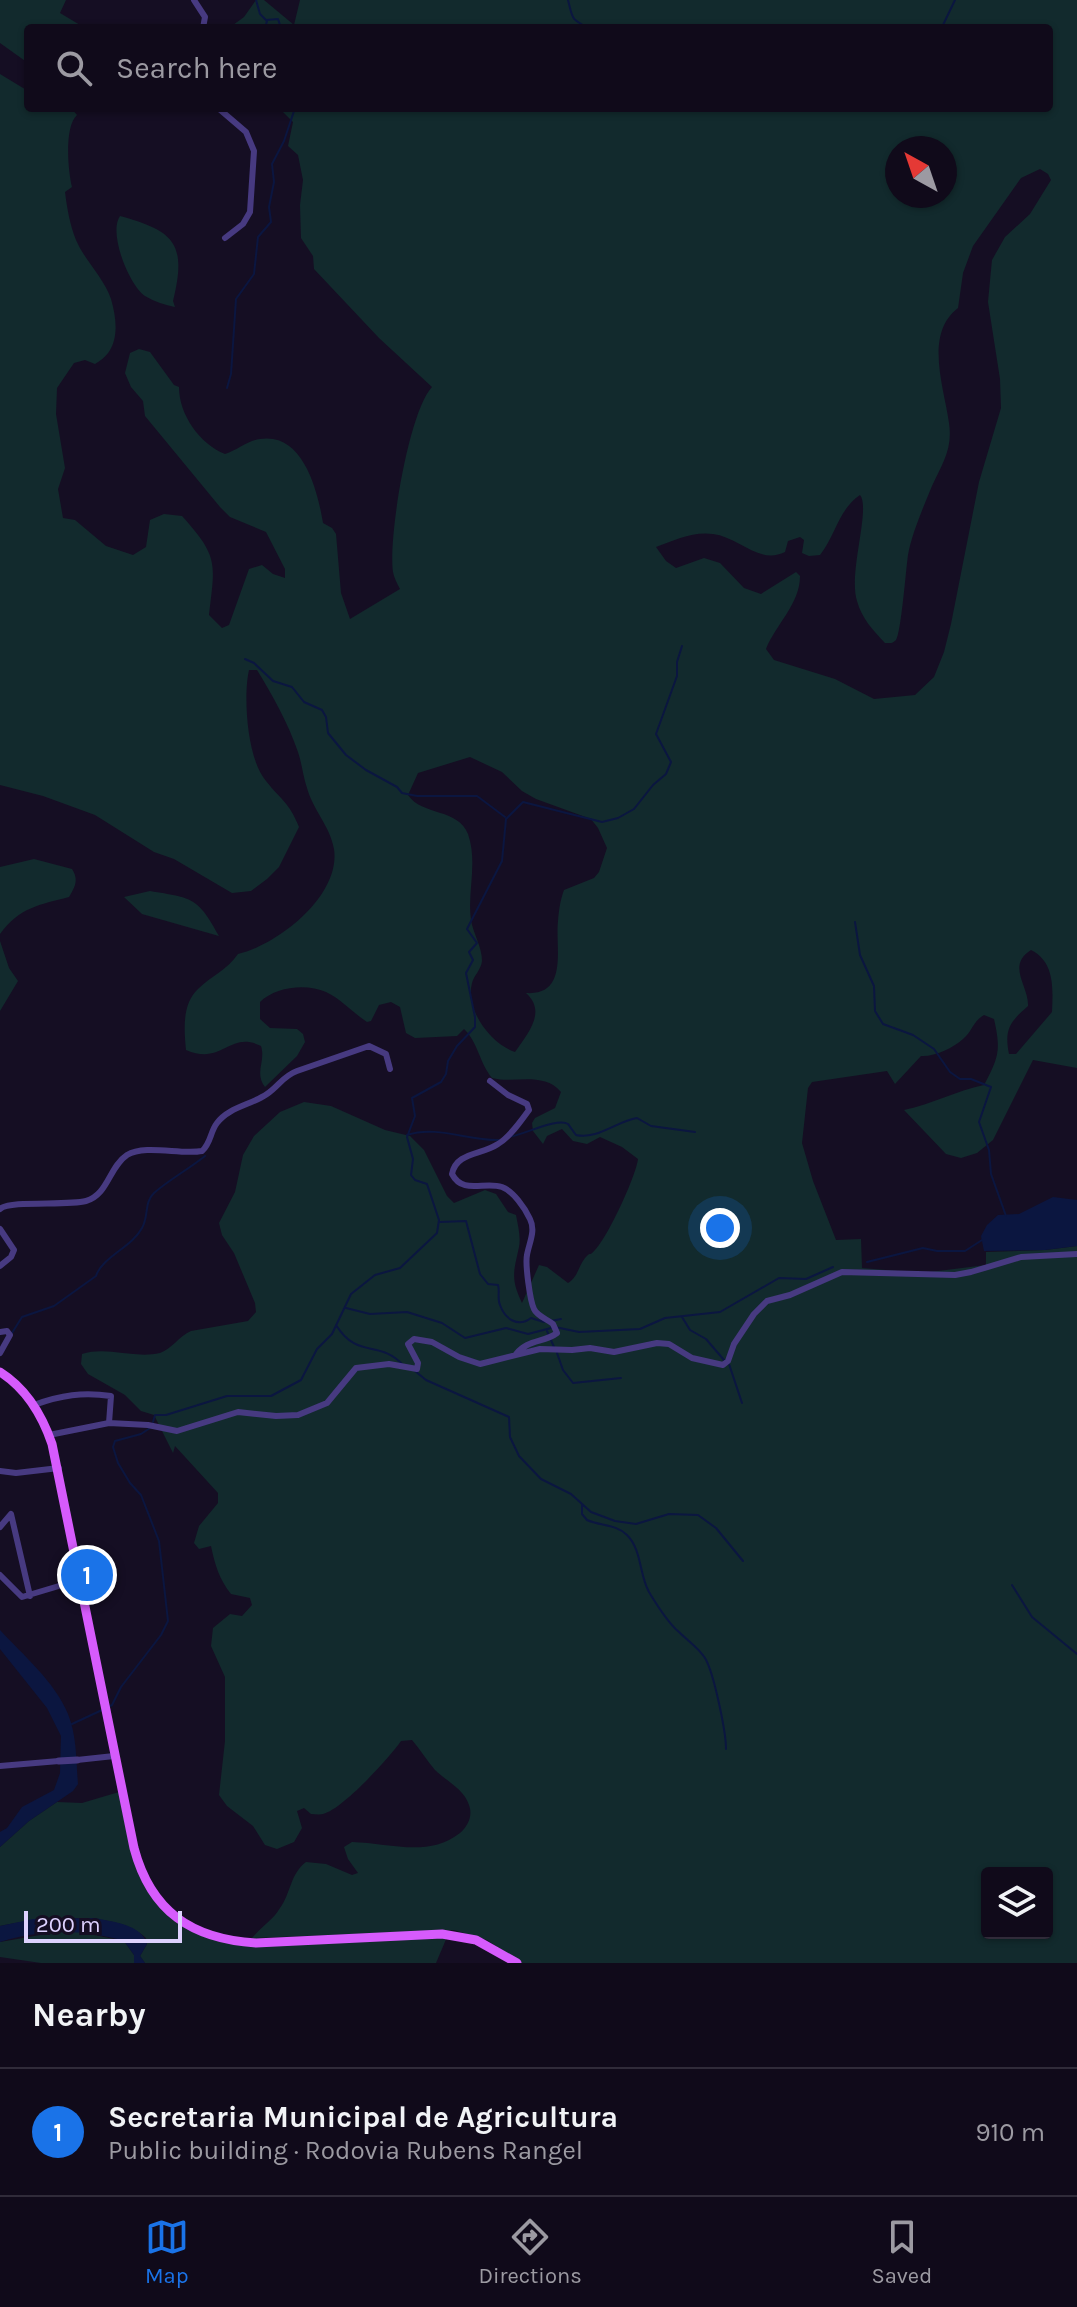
<!DOCTYPE html>
<meta charset="utf-8">
<style>
body{margin:0;font-family:Karla,sans-serif;background:#191323;color:#f1f3f6}
.controls{position:absolute;right:24px;bottom:24px;display:grid;overflow:hidden;border-radius:8px;box-shadow:0 2px 6px #0004}
.controls button{width:72px;height:72px;display:grid;place-items:center;padding:0;border:0;border-bottom:2px solid #302b39;background:#100a1a;color:#f1f3f6;font:40px sans-serif}
.compass{position:absolute;left:885px;top:136px;width:72px;height:72px;border-radius:50%;background:#100a1a;box-shadow:0 2px 6px #0004;rotate:320deg}
.scale{position:absolute;left:24px;bottom:20px;width:158px;box-sizing:border-box;padding-left:8px;border:4px solid #ddd1fe;border-top:0;font-size:22px;line-height:28px;white-space:nowrap;color:#ddd1fe;-webkit-text-stroke:6px #150e23;paint-order:stroke}
.you{position:absolute;left:720px;top:1228px;width:28px;height:28px;margin:-20px;border:6px solid #fff;border-radius:50%;background:#1a73e8;box-shadow:0 0 0 12px #1a73e833}
.badge{display:grid;place-items:center;width:52px;height:52px;border-radius:50%;background:#1a73e8;color:#fff;font-size:26px;font-weight:700}
.pin{position:absolute;translate:-50% -50%;border:4px solid #fff;box-shadow:0 2px 8px #0006}
.list{margin:0;padding:0;list-style:none}
h2{display:flex;justify-content:space-between;align-items:center;height:104px;margin:0;padding:0 32px;font-size:34px}
h2 small{font-size:26px;font-weight:400;color:#9c9aa2}
.list li{display:grid;grid-template-columns:52px 1fr auto;gap:24px;align-items:center;box-sizing:border-box;height:128px;padding:0 32px;border-top:2px solid #302b39}
.list b{display:block;font-size:30px;white-space:nowrap}
.list p{margin:0;font-size:26px;white-space:nowrap;color:#9c9aa2}
.list em{font-size:26px;font-style:normal;color:#9c9aa2}
.icon{flex:none;width:44px;height:44px;fill:none;stroke:currentColor;stroke-width:2;stroke-linecap:round;stroke-linejoin:round}
.map{position:relative;flex:none;width:1077px;height:1963px;overflow:hidden}
.search{position:absolute;background:#100a1a;box-shadow:0 2px 6px #0004;left:24px;right:24px;top:24px;height:88px;display:flex;align-items:center;gap:20px;box-sizing:border-box;padding:0 28px;border-radius:8px;color:#9c9aa2;font-size:30px}
.sheet{height:232px;background:#100a1a}
nav{display:flex;justify-content:space-around;align-items:center;box-sizing:border-box;height:112px;border-top:2px solid #302b39;background:#100a1a;font-size:22px;color:#9c9aa2}
nav a{display:grid;justify-items:center;gap:4px}
nav .on{color:#1a73e8}
.map>svg:first-child{display:block}
</style>
<div class="map">
<svg width="1077" height="1963" viewBox="0 0 1077 1963">
<rect width="100%" height="100%" fill="#150e23"/>
<path fill="#122a2d" fill-rule="evenodd" d="M 0,0 L 66,0 L 60,13 L 85,28 L 28,28 L 28,63 L 0,43 Z
M 256,0 L 264,0 L 294,25 L 300,0 L 1077,0 L 1077,1068 L 1033,1060 L 993,1140 L 977,1153 L 961,1158 L 946,1154 L 904,1110 C 932,1104 956,1091 984,1085 C 999,1057 1001,1050 994,1019 L 984,1015 C 973,1021 972,1032 963,1039 C 953,1048 934,1057 921,1056 L 895,1084 L 887,1071 L 812,1082 L 808,1088 L 802,1143 L 813,1181 L 836,1240 L 861,1239 L 862,1268 L 922,1273 L 986,1265 L 986,1252 L 1045,1250 L 1077,1246 L 1077,1963 L 520,1963 L 487,1940 L 454,1930 L 252,1938 C 261,1927 273,1920 280,1908 C 291,1893 290,1874 306,1862 L 326,1864 L 352,1875 L 358,1873 L 348,1859 L 344,1847 L 352,1842 C 390,1843 428,1858 460,1833 C 468,1826 473,1816 469,1805 C 464,1789 446,1781 435,1770 C 427,1761 420,1749 412,1740 L 401,1741 C 389,1758 343,1809 323,1814 C 319,1815 315,1814 311,1814 L 304,1808 L 297,1811 L 302,1828 L 294,1842 L 277,1849 L 265,1845 L 253,1826 L 227,1806 L 219,1795 L 225,1741 L 225,1677 L 211,1646 L 213,1628 L 230,1614 L 242,1616 L 252,1605 L 250,1598 L 231,1594 C 219,1579 215,1565 211,1546 L 199,1549 L 194,1543 L 199,1526 L 218,1503 L 218,1493 L 175,1446 L 173,1453 L 154,1415 L 141,1411 L 125,1395 L 88,1374 L 81,1364 L 82,1354 C 107,1346 134,1359 160,1353 C 172,1349 179,1336 191,1331 L 248,1321 L 256,1312 L 255,1303 L 234,1253 L 222,1235 L 219,1223 L 235,1192 L 243,1155 L 254,1136 L 280,1112 L 304,1102 L 331,1106 L 385,1130 L 410,1136 L 424,1150 L 447,1196 L 454,1203 L 485,1190 L 496,1194 L 508,1212 L 516,1215 C 518,1226 521,1237 519,1247 C 514,1271 510,1278 522,1303 L 539,1265 L 547,1267 L 568,1283 C 578,1277 578,1267 585,1258 C 592,1250 588,1258 595,1250 C 608,1237 636,1176 638,1159 L 622,1147 L 600,1137 L 587,1144 L 573,1141 L 562,1129 L 547,1136 L 543,1144 L 533,1131 L 532,1123 L 535,1118 L 555,1108 L 561,1092 C 543,1071 514,1084 492,1078 C 479,1062 478,1042 464,1029 L 457,1036 L 415,1038 L 406,1033 L 400,1007 L 391,1002 L 379,1005 L 371,1021 L 367,1022 C 353,1013 341,999 326,992 C 306,983 275,987 260,1002 L 260,1019 L 270,1028 L 297,1029 L 303,1034 L 305,1042 L 297,1056 L 265,1087 C 254,1073 266,1061 261,1046 C 229,1030 223,1066 186,1050 C 184,1029 182,1004 198,989 C 211,976 227,970 238,954 C 277,945 341,896 334,849 C 330,826 313,810 307,788 C 303,776 302,764 298,752 C 288,723 273,696 257,670 L 249,670 C 243,697 247,759 266,781 C 281,800 289,802 299,827 L 279,867 L 267,879 L 251,891 L 232,893 L 174,859 L 154,852 L 95,815 L 43,796 L 0,785 L 0,74 L 28,91 L 28,108 L 71,108 L 77,115 C 64,127 68,171 72,187 L 65,192 C 67,208 70,225 76,240 C 85,261 104,278 111,299 C 118,323 120,351 95,364 L 85,360 L 74,363 L 57,388 L 56,414 L 65,468 L 58,489 L 63,518 L 75,520 L 106,546 L 133,555 L 146,547 L 150,520 L 164,514 L 182,516 C 219,557 215,563 209,615 L 222,628 L 229,625 L 249,569 L 262,565 L 273,574 L 285,578 L 285,569 L 266,532 L 230,517 L 220,507 L 145,416 L 143,401 L 131,387 L 125,373 L 130,353 L 139,349 L 150,352 L 174,385 L 179,387 C 179,415 200,444 225,454 C 238,450 247,441 260,439 C 304,432 318,493 323,523 L 332,528 L 336,534 L 341,593 L 350,619 L 400,589 C 397,583 394,578 393,572 C 388,537 409,411 432,387 L 379,338 L 314,269 L 313,256 L 301,238 L 300,205 L 303,180 L 298,155 L 288,146 L 293,122 L 279,108 L 1049,108 L 1049,28 L 229,28 L 244,17 ZM 897,148 L 945,148 L 945,196 L 897,196 ZM 1040,169 L 1048,174 L 1051,180 L 1030,214 L 1005,237 L 992,260 L 988,302 L 1000,379 L 1001,408 L 979,482 L 951,624 L 944,652 L 934,677 L 915,695 L 874,699 L 835,679 L 774,660 L 766,649 C 776,624 800,604 800,576 L 796,572 L 761,594 L 744,588 L 720,563 L 704,558 L 676,568 L 666,561 L 656,547 C 674,540 694,531 713,534 C 739,537 759,565 785,552 L 788,541 L 800,537 L 804,540 L 802,553 L 809,556 L 820,555 C 836,535 838,510 860,495 C 871,508 848,573 857,601 C 862,619 873,630 885,643 C 891,643 892,644 896,640 C 901,634 906,569 908,555 C 912,533 923,508 932,486 C 942,464 953,449 949,423 C 944,387 924,334 958,308 L 963,273 L 973,246 L 1021,178 ZM 470,757 L 502,772 L 522,791 L 536,799 L 591,819 L 598,828 L 607,848 L 599,872 L 594,878 L 564,890 C 560,901 559,910 558,921 C 555,947 569,996 526,993 C 547,1012 528,1033 515,1052 C 491,1044 465,1010 472,983 C 474,975 481,970 482,961 C 482,947 473,933 471,920 C 467,892 478,863 468,834 C 458,808 422,816 408,795 L 418,773 ZM 1031,950 C 1055,962 1053,989 1052,1012 L 1016,1054 L 1009,1054 C 1004,1029 1010,1022 1028,1006 C 1029,986 1006,966 1031,950 ZM 987,1873 L 1047,1873 L 1047,1933 L 987,1933 Z
M 120,216 C 175,231 187,244 173,301 L 175,307 C 165,305 155,302 145,296 C 129,285 108,233 120,216 Z
M 34,859 L 72,869 C 79,880 75,887 69,897 C 39,905 20,907 0,934 L 0,867 Z
M 150,891 C 192,898 198,897 219,936 L 142,914 L 124,897 Z
M 0,941 L 9,968 L 18,981 L 0,1011 Z
M 119,1792 C 130,1855 142,1917 211,1939 L 447,1937 L 436,1963 L 145,1963 L 140,1956 L 147,1944 L 146,1938 C 116,1909 38,1918 0,1926 L 0,1847 L 29,1821 L 57,1802 L 82,1803 Z
M 69,1930 L 124,1941 L 134,1955 L 134,1963 L 41,1963 L 0,1957 L 0,1942 Z"/>
<path fill="#0b1640" d="M 1053,1197 L 1077,1200 L 1077,1246 L 1045,1250 L 984,1251 L 981,1236 L 987,1225 L 998,1215 L 1019,1214 Z
M 0,1630 C 23,1655 55,1682 68,1714 C 77,1736 76,1761 78,1784 L 73,1791 L 29,1821 L 0,1847 L 0,1832 L 7,1828 L 22,1807 L 54,1790 L 60,1773 L 61,1736 L 47,1708 L 0,1649 Z
M 95,1918 C 113,1922 141,1924 147,1944 L 140,1956 L 145,1963 L 134,1963 L 134,1955 L 124,1941 C 81,1929 44,1929 0,1942 L 0,1926 L 33,1919 Z"/>
<g fill="none" stroke-linecap="round" stroke-linejoin="round">
<path stroke="#0b1640" stroke-width="2" d="M 256,0 L 260,14 L 266,20 L 278,19 L 281,28
M 568,0 C 573,19 570,18 588,28
M 943,25 L 955,0
M 265,28 L 267,21
M 227,388 L 231,374 L 236,299 L 254,274 L 258,237 L 271,222 L 269,207 L 274,182 L 272,164 L 284,141 L 295,108
M 245,659 L 254,663 L 273,681 L 292,687 L 304,702 L 322,710 L 326,717 L 328,733 L 346,755 L 366,770 L 397,787 L 402,793 L 417,796 L 477,796 L 505,817
M 855,922 L 860,955 L 874,986 L 875,1011 L 883,1024 L 913,1035 L 934,1049 L 950,1072 L 960,1079 L 971,1079 L 991,1087 L 979,1122 L 989,1150 L 991,1174 L 1006,1216
M 407,1135 C 437,1125 469,1141 499,1140
M 509,1137 C 523,1135 558,1117 568,1124 C 569,1125 575,1134 576,1135 C 597,1140 617,1121 637,1118 L 651,1126 L 695,1132
M 440,1222 L 466,1221 L 480,1274 L 488,1284 L 498,1285 C 500,1291 497,1299 500,1305 C 505,1319 518,1328 531,1318 L 544,1322
M 867,1262 L 923,1248 L 937,1251 L 965,1251 L 982,1240
M 346,1308 L 370,1314 L 407,1312 L 442,1323 L 465,1338 L 506,1328 L 528,1334 L 555,1327 L 579,1332 L 640,1329 L 665,1318 L 720,1312 L 779,1278 L 806,1279 L 833,1267
M 682,1317 L 690,1330 L 706,1339 L 724,1360
M 551,1321 L 561,1319
M 336,1325 C 358,1360 379,1339 403,1365
M 547,1331 L 554,1347
M 12,1333 L 22,1317 L 54,1306 L 96,1276 C 102,1257 132,1247 142,1228 C 149,1216 144,1202 154,1193 C 170,1179 189,1169 205,1156
M 557,1353 L 563,1370 L 573,1383 L 621,1378
M 729,1364 L 742,1403
M 415,1371 L 426,1380 L 509,1417 L 510,1437 L 519,1456 L 541,1479 L 571,1494 L 591,1512 L 615,1521 L 636,1524 L 669,1514 L 698,1515 L 716,1528 L 743,1561
M 153,1422 L 155,1415 L 166,1415 L 227,1396 L 271,1396 L 301,1380 L 317,1349 L 332,1334 L 351,1294 L 375,1275 L 400,1268 L 437,1233 L 439,1220 L 427,1184 L 415,1180 L 411,1175 L 413,1159 L 407,1137 L 415,1116 L 412,1098 L 441,1082 L 446,1074 L 448,1061 L 457,1046 L 475,1027 L 475,1017 L 466,973 L 473,960 L 469,952 L 477,943 L 467,929 L 502,861 L 506,819 L 523,802 L 602,822 L 618,818 L 634,809 L 653,785 L 666,774 L 671,762 L 656,734 L 677,676 L 677,662 L 682,646
M 582,1504 L 582,1514 L 587,1520 C 600,1526 616,1524 627,1535 C 642,1550 639,1574 649,1592 C 657,1605 667,1622 679,1632 C 688,1641 698,1647 705,1658 C 714,1673 726,1732 726,1749
M 1012,1585 L 1032,1617 L 1077,1654
M 108,1707 L 112,1705 L 121,1687 L 161,1635 L 168,1621 L 159,1541 L 141,1495 L 130,1483 L 118,1463 L 113,1447 L 115,1441 L 141,1434 L 150,1428
M 72,1724 L 102,1710"/>
<path stroke="#473a81" stroke-width="6" d="M 194,0 L 205,17 L 203,28
M 218,108 L 246,132 L 254,151 L 250,212 L 243,224 L 225,238
M 490,1081 L 508,1095 L 527,1104 L 529,1110 C 521,1121 510,1137 498,1144 C 482,1155 456,1152 452,1174 C 463,1195 484,1181 502,1187 C 513,1191 525,1208 530,1219 C 536,1231 529,1243 527,1255 C 525,1264 530,1301 534,1309 C 537,1316 547,1319 553,1324 L 557,1333 C 544,1343 528,1339 516,1354
M 0,1209 C 10,1200 66,1206 86,1201 C 108,1195 109,1167 127,1155 C 145,1144 181,1155 202,1151 C 211,1143 210,1132 217,1123 C 229,1107 251,1105 267,1094 C 279,1086 283,1076 297,1071 L 369,1046 L 386,1054 L 390,1069
M 0,1229 L 14,1250 L 11,1257 L 0,1266
M 0,1332 L 7,1331 L 10,1335 L 0,1353
M 34,1405 C 61,1395 83,1392 111,1396 L 109,1423
M 49,1435 L 109,1423 L 148,1425 L 177,1431 L 238,1412 L 276,1416 L 298,1415 L 327,1403 L 356,1368 L 389,1364 L 417,1369 L 418,1363 L 408,1344 L 414,1339 L 432,1342 L 459,1357 L 480,1364 L 540,1349 L 572,1350 L 590,1348 L 614,1352 L 657,1343 L 669,1344 L 692,1358 L 723,1365 L 728,1361 L 734,1344 L 754,1314 L 767,1301 L 790,1295 L 842,1272 L 955,1275 L 971,1272 L 1021,1257 L 1077,1254
M 0,1471 L 16,1473 L 59,1468
M 0,1527 L 11,1514 L 30,1596
M 0,1575 L 22,1597 L 79,1580
M 77,1760 L 114,1756
M 0,1766 L 59,1761"/>
<path stroke="#473a81" stroke-width="7" d="M 59,1761 L 77,1760"/>
<path stroke="#d65bfc" stroke-width="9" d="M 0,1372 C 27,1389 42,1415 52,1444 L 134,1848 C 151,1912 192,1939 256,1943 L 442,1934 L 476,1940 L 517,1963"/>
</g>
</svg>
<div class="controls">
<button><svg class="icon" aria-label="layers" viewBox="0 0 24 24"><path d="M12 4l9 5-9 5-9-5zM3 14l9 5 9-5"/></svg></button>
</div>
<svg class="compass" viewBox="-18 -18 36 36"><path d="M0-13l5 13h-10z" fill="#e53935"/><path d="M0 13l5-13h-10z" fill="#9c9aa2"/></svg>
<div class="scale">200 m</div>
<div class="you"></div>
<div class="pin badge" style="left:87px;top:1575px">1</div>
<div class="search"><svg class="icon" aria-label="search" viewBox="0 0 24 24"><circle cx="10" cy="10" r="6"/><path d="M15 15l6 6"/></svg>Search here</div>
</div>
<section class="sheet">
<h2>Nearby<small></small></h2>
<ul class="list">
<li><span class="badge">1</span><div><b>Secretaria Municipal de Agricultura</b><p>Public building · Rodovia Rubens Rangel</p></div><em>910 m</em></li>
</ul>
</section>
<nav>
<a class="on"><svg class="icon" aria-label="map" viewBox="0 0 24 24"><path d="M3 6l6-2 6 2 6-2v14l-6 2-6-2-6 2zM9 4v14M15 6v14"/></svg>Map</a>
<a><svg class="icon" aria-label="directions" viewBox="0 0 24 24"><path d="M12 3l9 9-9 9-9-9zM9 14v-3h6M13 9l2 2-2 2"/></svg>Directions</a>
<a><svg class="icon" aria-label="saved" viewBox="0 0 24 24"><path d="M7 4h10v16l-5-4-5 4z"/></svg>Saved</a>
</nav>
